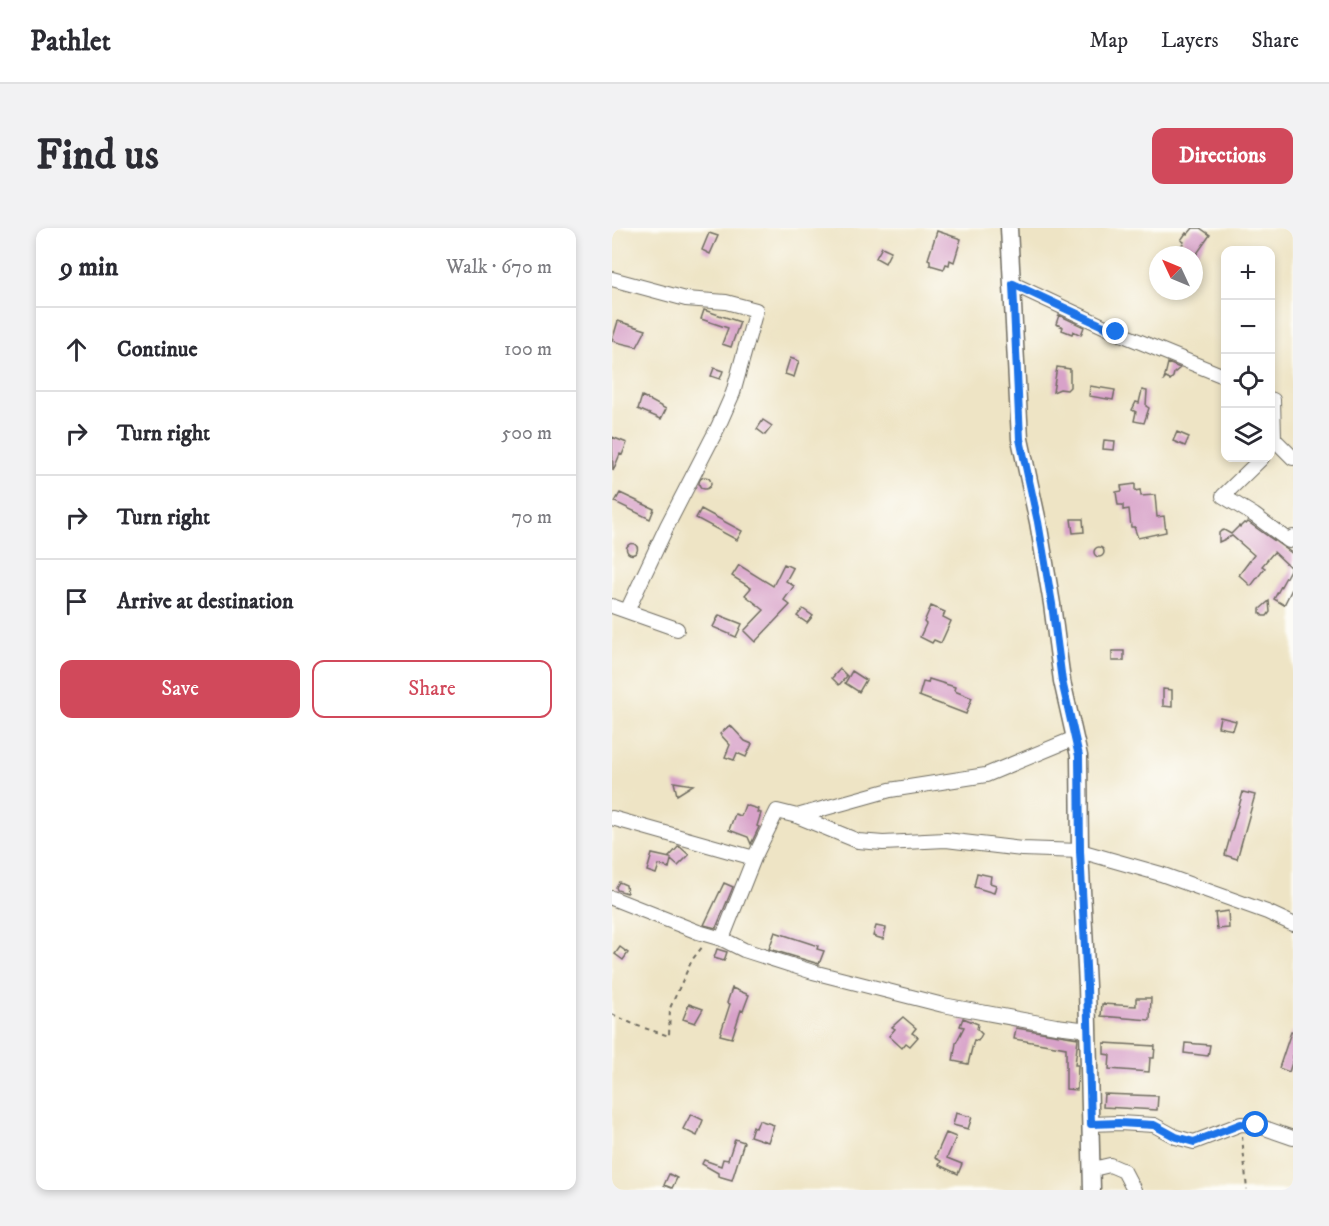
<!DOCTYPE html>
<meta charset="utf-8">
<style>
body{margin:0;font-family:"IM FELL DW Pica",serif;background:#f2f2f3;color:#2b2b33}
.controls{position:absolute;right:18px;top:18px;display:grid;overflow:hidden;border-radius:12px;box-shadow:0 3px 9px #0003}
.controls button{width:54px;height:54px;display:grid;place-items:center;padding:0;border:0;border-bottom:2px solid #e1e1e2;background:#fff;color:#2b2b33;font:30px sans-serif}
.compass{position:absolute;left:537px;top:18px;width:54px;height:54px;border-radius:50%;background:#fff;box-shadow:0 3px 9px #0003;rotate:314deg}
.stop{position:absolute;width:18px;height:18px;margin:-14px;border:4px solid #1a73e8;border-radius:50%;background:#fff}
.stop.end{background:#1a73e8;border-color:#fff;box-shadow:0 2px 6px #0008}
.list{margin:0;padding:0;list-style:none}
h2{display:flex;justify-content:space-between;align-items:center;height:78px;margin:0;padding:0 24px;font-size:26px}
h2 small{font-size:20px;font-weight:400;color:#7c7c81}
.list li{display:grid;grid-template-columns:39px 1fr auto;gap:18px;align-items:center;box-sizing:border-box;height:84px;padding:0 24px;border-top:2px solid #e1e1e2}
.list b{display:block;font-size:22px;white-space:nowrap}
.list em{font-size:20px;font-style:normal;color:#7c7c81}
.actions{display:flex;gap:12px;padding:18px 24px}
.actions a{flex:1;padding:14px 0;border:2px solid #d1495b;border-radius:12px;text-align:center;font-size:21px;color:#d1495b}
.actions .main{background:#d1495b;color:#fff}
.icon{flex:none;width:33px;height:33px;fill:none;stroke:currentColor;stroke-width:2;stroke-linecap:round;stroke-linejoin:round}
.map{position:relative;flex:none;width:681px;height:962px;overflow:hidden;border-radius:12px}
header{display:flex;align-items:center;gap:36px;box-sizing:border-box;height:84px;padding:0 30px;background:#fff;border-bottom:2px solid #e1e1e2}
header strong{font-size:28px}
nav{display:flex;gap:33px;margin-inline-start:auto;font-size:21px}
.intro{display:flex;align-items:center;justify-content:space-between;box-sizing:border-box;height:144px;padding:0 36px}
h1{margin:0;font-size:42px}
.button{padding:15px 27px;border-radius:12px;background:#d1495b;color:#fff;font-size:21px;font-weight:700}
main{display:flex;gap:36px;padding:0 36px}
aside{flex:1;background:#fff;border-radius:12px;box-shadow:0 3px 9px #0003}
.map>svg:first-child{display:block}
</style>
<header>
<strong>Pathlet</strong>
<nav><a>Map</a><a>Layers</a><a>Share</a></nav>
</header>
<div class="intro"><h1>Find us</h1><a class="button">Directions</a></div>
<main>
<aside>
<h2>9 min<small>Walk · 670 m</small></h2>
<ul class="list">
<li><svg class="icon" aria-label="ahead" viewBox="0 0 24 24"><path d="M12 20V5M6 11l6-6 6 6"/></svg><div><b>Continue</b></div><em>100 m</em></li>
<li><svg class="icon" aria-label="right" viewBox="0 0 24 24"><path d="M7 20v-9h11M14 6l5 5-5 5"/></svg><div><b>Turn right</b></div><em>500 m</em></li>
<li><svg class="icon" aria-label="right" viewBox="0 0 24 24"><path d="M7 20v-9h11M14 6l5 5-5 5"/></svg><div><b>Turn right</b></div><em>70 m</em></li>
<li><svg class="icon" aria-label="arrive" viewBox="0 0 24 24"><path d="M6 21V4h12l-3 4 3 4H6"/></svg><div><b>Arrive at destination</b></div></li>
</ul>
<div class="actions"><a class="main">Save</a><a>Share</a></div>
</aside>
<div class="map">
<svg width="681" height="962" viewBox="0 0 681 962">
<rect width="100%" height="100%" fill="#fdfcf7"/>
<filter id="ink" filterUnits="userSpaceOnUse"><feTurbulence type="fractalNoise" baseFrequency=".0167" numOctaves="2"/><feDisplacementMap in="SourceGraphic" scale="12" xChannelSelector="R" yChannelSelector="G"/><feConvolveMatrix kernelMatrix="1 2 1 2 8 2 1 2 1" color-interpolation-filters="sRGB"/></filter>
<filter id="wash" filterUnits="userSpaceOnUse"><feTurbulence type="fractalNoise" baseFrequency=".008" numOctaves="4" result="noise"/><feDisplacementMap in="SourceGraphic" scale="24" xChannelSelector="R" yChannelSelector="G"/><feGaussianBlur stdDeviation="1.35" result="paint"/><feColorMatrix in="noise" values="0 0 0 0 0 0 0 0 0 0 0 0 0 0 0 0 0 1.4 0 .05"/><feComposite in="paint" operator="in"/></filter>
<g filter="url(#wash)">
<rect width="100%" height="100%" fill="#eee4c5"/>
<g id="blocks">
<path fill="#d8a2c9" d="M 581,0 L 588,0 L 598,7 L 584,27 L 570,27 L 565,23 L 572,14 L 569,12 L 574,5 L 576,6 Z
M 325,3 L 349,11 L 342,34 L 338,32 L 337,37 L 334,36 L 332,41 L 318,37 L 318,32 L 316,31 Z
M 97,5 L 106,8 L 98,26 L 90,22 Z
M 270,19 L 279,23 L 273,35 L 264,30 Z
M 92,82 L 128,94 L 119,119 L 110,116 L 116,100 L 89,91 Z
M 447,87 L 472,99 L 469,107 L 461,103 L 460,106 L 450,102 L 451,99 L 444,96 Z
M 6,93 L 34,102 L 25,119 L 0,113 Z
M 178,130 L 187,133 L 182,149 L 173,146 Z
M 556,135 L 568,140 L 562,145 L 561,149 L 558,152 L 554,150 L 552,152 Z
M 445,139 L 458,141 L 458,159 L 455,162 L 448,161 L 441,164 Z
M 102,140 L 111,143 L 108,151 L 99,148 Z
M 478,158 L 503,162 L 501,172 L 477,168 Z
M 530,162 L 535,163 L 534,178 L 537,180 L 532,195 L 522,193 L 524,184 L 520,182 L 524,174 L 527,175 Z
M 30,168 L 54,181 L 49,191 L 26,181 Z
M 151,192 L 160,198 L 153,207 L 145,201 Z
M 565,204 L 577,209 L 573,218 L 561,213 Z
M 0,209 L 15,215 L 10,227 L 8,226 L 1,243 Z
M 492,212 L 503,213 L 502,222 L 491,221 Z
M87 255a6 6 0 1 1 12 0a6 6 0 1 1-12 0Z
M 523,256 L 523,263 L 528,262 L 529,268 L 543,267 L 545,289 L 552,288 L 554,304 L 526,310 L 522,299 L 524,299 L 519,299 L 517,281 L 511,282 L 511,277 L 506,277 L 504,264 L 510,263 L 509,258 Z
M 8,265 L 42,281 L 38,291 L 3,274 Z
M 89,281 L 130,303 L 125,312 L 84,290 Z
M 459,291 L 471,291 L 472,304 L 461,305 Z
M 636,294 L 681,326 L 681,359 L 672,377 L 662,371 L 679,340 L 662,324 L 650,338 L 653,340 L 639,358 L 627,347 L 642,327 L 620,308 L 607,314 L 607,305 L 609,303 L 612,302 L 619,306 L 627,298 L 628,299 L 632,295 L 634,296 Z
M14.5 321a5.5 5.5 0 1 1 11 0a5.5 5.5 0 1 1-11 0Z
M482 324a5 5 0 1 1 10 0a5 5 0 1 1-10 0Z
M 172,336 L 181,340 L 174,353 L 182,358 L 172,372 L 178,377 L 143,414 L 132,403 L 152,382 L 133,367 L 139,360 L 120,348 L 127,337 L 161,358 Z
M 657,373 L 658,384 L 655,388 L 651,388 L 648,385 L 648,381 Z
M 319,378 L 333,384 L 331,389 L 339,393 L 329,415 L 322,412 L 320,415 L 308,409 L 314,396 L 312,394 Z
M 191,381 L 201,388 L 195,395 L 185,388 Z
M 107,387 L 130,396 L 124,409 L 101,399 Z
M 500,423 L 512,423 L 512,433 L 500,433 Z
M 228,441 L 235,448 L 227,457 L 220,450 Z
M 240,443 L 254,452 L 247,464 L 233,455 Z
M 317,451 L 343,459 L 342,462 L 345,464 L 360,470 L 354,486 L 307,468 L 311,454 L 316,455 Z
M 551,461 L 560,462 L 560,479 L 551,478 Z
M 608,489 L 624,493 L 621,502 L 606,499 Z
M 118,497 L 133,513 L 140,516 L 134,529 L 125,525 L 122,532 L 113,529 L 118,517 L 108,506 Z
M 62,554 L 81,557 L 65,567 Z
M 631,564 L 643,567 L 625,631 L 613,627 Z
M 133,577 L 146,581 L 145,584 L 149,585 L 145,598 L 147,599 L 139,616 L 136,609 L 117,602 L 123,586 L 129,588 Z
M 67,618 L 77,627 L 66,638 L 59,632 L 57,640 L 47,637 L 44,646 L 35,643 L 40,626 L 58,630 L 57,629 Z
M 365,645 L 379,648 L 378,655 L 384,657 L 382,665 L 362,659 Z
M 7,654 L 14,657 L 15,665 L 5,662 L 4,659 Z
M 112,655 L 121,659 L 104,700 L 92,697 Z
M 616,683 L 617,700 L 605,701 L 603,685 Z
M 264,698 L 274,700 L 271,711 L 261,708 Z
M 163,704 L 206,718 L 205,721 L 212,723 L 207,736 L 157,721 Z
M 8,719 L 16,725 L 11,732 L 3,726 Z
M 105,721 L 115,724 L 112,733 L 102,730 Z
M 120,760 L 137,767 L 131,783 L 129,782 L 120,810 L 108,807 L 118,776 L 115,775 Z
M 524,770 L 539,770 L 538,792 L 489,788 L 490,776 L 524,778 Z
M 77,776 L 91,781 L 83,795 L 71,791 Z
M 291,789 L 304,800 L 300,805 L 306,809 L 298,818 L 294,815 L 290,820 L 277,808 L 283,801 L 280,799 Z
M 351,790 L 366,796 L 365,801 L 370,806 L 366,813 L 362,812 L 356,836 L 341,833 L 344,815 L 352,799 L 348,798 Z
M 404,800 L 466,810 L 463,837 L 466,837 L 465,862 L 454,861 L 454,820 L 402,811 Z
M 679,804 L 681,804 L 681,832 L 677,844 L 667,840 Z
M 492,815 L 543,818 L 542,830 L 538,830 L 537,844 L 497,841 L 498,827 L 492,826 Z
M 573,815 L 598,817 L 596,828 L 572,825 Z
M 492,866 L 546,868 L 545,882 L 491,879 Z
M 344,885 L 360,889 L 356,901 L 341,897 Z
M 79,886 L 91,892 L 85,908 L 71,901 Z
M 147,892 L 162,897 L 156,914 L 138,908 L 141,898 L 144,900 Z
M 334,905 L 344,909 L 335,930 L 350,936 L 346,946 L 327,937 L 329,933 L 323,930 Z
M 123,911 L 132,914 L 120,952 L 106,948 L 106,945 L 90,936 L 92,932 L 109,938 L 111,931 L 116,932 Z
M 57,946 L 65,950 L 60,960 L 52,957 Z"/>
</g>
</g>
<g filter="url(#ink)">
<use href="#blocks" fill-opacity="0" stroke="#6f6c61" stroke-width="1.5"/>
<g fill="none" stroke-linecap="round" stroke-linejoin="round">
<defs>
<path id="minor" d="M 0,51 L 74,71 L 114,74 L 144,82 L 121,165 L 106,199 L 55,298 L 15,383
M 401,56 L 504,104 L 614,149
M 658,171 L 661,172 L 662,211 L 658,217
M 662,211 L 681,230
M 650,230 L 611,268 L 642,287 L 677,313 L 681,309
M 0,378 L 65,401
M 185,588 L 278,562 L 374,547 L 463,510
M 0,590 L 142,630
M 0,670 L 86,704 L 110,711 L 132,722 L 201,744 L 331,777 L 444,798 L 477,802
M 110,711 L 142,630 L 165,583 L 185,588 L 246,613 L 271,615 L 334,612 L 410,621 L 468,623 L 549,646 L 655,684 L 681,696
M 479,896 L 507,895 L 542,897 L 564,909 L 582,914 L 629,896 L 644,897 L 681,910
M 481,941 L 498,937 L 512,943 L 522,962"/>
<path id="tertiary" d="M 397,0 L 408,211 L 426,294 L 440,376 L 450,453 L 467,528 L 468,623 L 475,758 L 480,962"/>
</defs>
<use href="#minor" stroke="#6f6c61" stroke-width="16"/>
<use href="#tertiary" stroke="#6f6c61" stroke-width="19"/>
<path stroke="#6f6c61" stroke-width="2" stroke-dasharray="4.5 4.5" stroke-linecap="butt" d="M 0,786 L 23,797 L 57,808 L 58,780 L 80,732 L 91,718
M 630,908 L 635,962"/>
<use href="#minor" stroke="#fff" stroke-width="14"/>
<use href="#tertiary" stroke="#fff" stroke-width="16"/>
</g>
</g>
<g fill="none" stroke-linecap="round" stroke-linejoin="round" filter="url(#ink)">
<path stroke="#1a73e8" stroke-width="8" d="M 504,104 L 401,56 L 408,211 L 426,294 L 440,376 L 450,453 L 467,528 L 468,623 L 475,758 L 479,896 L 507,895 L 542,897 L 564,909 L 582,914 L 629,896 L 644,897"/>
</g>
</svg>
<div class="controls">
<button>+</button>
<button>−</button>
<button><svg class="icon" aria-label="locate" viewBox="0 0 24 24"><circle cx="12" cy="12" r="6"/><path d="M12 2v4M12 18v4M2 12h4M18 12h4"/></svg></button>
<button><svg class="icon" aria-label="layers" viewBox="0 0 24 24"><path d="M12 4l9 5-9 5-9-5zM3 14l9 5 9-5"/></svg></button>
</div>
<svg class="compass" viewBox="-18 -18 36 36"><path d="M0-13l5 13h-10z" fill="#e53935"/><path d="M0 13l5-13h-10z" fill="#7c7c81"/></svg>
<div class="stop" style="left:644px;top:897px"></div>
<div class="stop end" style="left:504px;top:104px"></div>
</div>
</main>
